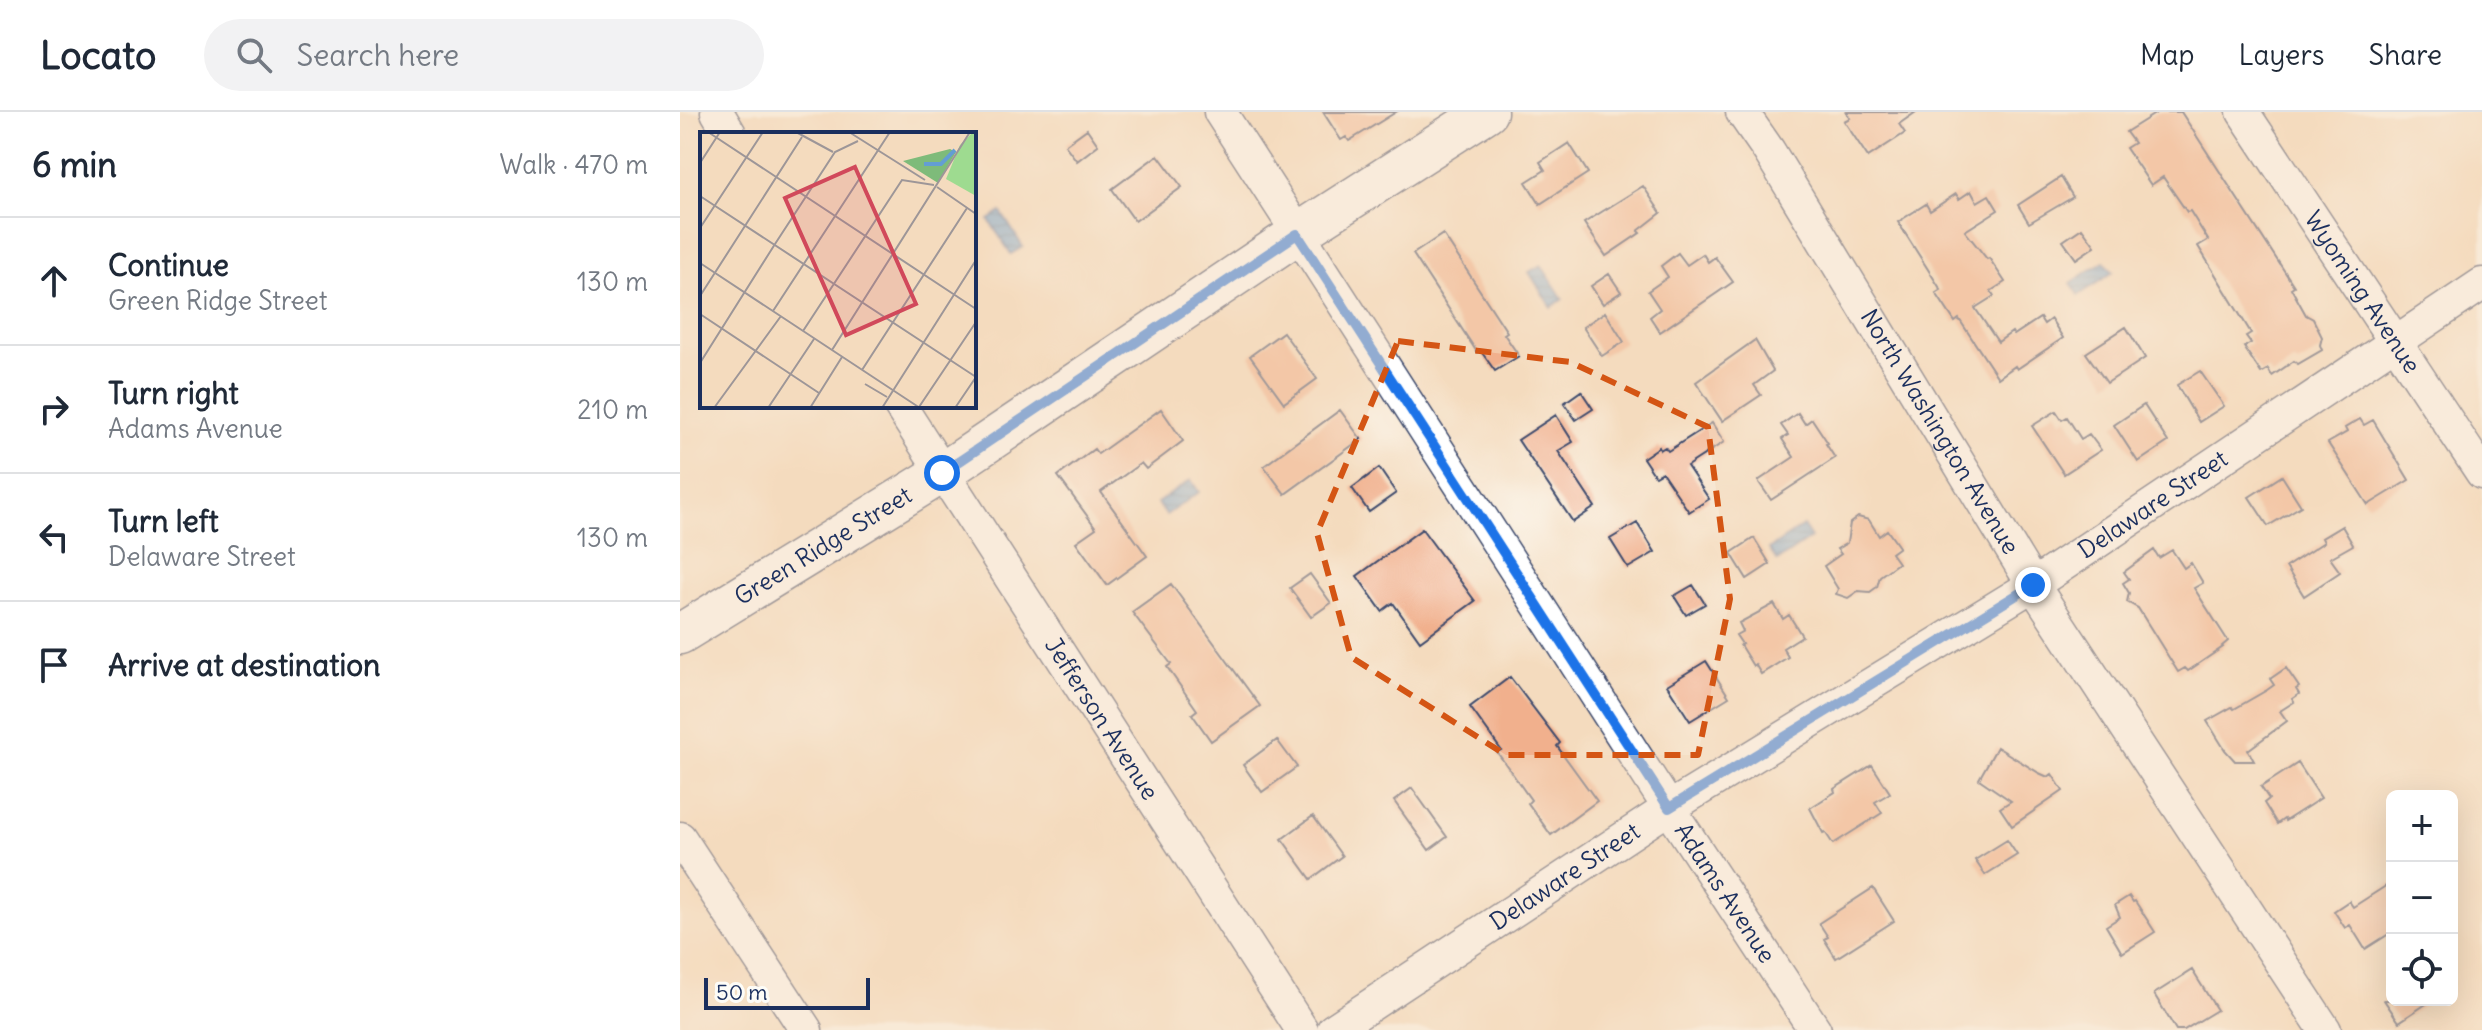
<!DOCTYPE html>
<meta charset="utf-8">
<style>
body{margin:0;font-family:Delius,sans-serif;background:#f2f2f3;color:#1f2937}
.controls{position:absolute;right:24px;bottom:24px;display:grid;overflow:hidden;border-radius:12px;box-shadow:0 8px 32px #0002}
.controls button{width:72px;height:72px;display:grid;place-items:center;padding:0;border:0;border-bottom:2px solid #e0e1e3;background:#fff;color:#1f2937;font:40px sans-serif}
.scale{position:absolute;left:24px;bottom:20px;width:166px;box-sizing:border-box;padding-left:8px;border:4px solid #1b2f5e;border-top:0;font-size:22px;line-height:28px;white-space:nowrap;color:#1b2f5e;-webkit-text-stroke:6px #fdfcf7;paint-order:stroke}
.stop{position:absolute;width:24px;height:24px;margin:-18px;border:6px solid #1a73e8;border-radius:50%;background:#fff}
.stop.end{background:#1a73e8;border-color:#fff;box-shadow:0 2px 8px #0008}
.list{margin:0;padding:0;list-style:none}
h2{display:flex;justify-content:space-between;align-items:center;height:104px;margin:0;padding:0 32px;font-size:34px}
h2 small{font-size:26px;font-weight:400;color:#747a83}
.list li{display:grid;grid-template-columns:52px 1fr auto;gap:24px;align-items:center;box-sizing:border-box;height:128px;padding:0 32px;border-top:2px solid #e0e1e3}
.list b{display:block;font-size:30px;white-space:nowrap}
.list p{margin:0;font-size:26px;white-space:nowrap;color:#747a83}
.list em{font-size:26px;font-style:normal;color:#747a83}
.icon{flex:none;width:44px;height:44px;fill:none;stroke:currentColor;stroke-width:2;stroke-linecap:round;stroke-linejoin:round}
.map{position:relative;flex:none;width:1802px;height:918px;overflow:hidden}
header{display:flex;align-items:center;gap:48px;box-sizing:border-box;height:112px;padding:0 40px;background:#fff;border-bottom:2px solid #e0e1e3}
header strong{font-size:38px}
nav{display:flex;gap:44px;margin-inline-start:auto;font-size:28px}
.search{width:560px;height:72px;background:#f2f2f3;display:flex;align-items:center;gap:20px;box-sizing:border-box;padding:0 28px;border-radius:44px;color:#747a83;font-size:30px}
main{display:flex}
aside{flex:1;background:#fff}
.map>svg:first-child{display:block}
</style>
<header>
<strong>Locato</strong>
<div class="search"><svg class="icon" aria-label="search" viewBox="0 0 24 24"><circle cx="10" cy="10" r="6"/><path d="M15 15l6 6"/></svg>Search here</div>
<nav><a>Map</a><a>Layers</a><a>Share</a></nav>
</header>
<main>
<aside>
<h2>6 min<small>Walk · 470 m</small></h2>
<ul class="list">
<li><svg class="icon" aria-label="ahead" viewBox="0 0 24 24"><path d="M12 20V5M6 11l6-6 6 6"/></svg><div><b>Continue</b><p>Green Ridge Street</p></div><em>130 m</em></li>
<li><svg class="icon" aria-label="right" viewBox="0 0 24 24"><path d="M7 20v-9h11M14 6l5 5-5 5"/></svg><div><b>Turn right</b><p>Adams Avenue</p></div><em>210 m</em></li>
<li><svg class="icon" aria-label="left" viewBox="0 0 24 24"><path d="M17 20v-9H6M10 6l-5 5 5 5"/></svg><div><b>Turn left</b><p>Delaware Street</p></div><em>130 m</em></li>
<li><svg class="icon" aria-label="arrive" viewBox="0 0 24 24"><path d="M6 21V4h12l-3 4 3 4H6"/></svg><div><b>Arrive at destination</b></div></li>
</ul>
</aside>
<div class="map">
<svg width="1802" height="918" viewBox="0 0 1802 918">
<defs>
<pattern id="water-rules" width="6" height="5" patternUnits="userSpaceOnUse" patternTransform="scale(2)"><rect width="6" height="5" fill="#639ed3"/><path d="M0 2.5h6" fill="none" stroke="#5181ae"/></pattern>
</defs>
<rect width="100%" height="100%" fill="#fdfcf7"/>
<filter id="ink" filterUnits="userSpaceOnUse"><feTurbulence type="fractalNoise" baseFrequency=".0125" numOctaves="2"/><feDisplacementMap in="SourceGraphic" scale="16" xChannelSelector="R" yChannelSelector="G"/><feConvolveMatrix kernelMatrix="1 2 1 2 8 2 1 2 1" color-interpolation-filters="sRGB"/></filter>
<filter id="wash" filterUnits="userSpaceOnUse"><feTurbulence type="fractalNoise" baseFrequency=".006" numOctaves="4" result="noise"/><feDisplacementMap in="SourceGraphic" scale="32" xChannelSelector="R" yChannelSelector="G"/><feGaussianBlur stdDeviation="1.8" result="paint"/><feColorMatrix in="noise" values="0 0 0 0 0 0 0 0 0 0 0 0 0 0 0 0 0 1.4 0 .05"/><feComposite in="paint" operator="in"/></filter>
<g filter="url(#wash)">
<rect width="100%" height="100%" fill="#f4dbbe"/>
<path fill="url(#water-rules)" stroke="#3f6698" stroke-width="2" d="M 321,100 L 343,135 L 331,142 L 309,108 Z
M 1424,149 L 1433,160 L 1399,183 L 1391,171 Z
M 861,153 L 883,187 L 871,195 L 849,160 Z
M 511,368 L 519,380 L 486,403 L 477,391 Z
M 1123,414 L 1131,426 L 1097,449 L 1089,437 Z"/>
<g id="blocks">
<path fill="#f1b08d" d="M 643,0 L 716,0 L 669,29 L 666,25 L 661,28 Z
M 1166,0 L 1236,0 L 1219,12 L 1225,21 L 1188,45 L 1164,9 L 1170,6 Z
M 1478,0 L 1501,0 L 1614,174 L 1611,176 L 1626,203 L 1633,207 L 1642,225 L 1640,233 L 1642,238 L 1618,252 L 1614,249 L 1592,264 L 1588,257 L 1581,261 L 1564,235 L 1571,231 L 1566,224 L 1571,221 L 1518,134 L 1528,128 L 1510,99 L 1507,100 L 1483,65 L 1471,73 L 1446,36 L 1454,31 L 1446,20 Z
M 407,17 L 418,33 L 397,49 L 385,33 Z
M 889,31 L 908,61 L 860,92 L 846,70 L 865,58 L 860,50 Z
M 478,43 L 502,75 L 455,109 L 432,77 Z
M 1381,65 L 1393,85 L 1349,111 L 1338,93 Z
M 963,74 L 981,101 L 958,119 L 960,121 L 926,144 L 904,111 Z
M 1291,79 L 1297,90 L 1309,83 L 1318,98 L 1285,119 L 1307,147 L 1309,146 L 1325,170 L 1311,179 L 1314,184 L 1295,196 L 1318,230 L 1332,220 L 1334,223 L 1360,206 L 1364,212 L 1371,207 L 1383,226 L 1337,257 L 1335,254 L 1318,266 L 1279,207 L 1275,210 L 1256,181 L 1261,178 L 1218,110 L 1246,92 L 1250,99 L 1276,82 L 1279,87 Z
M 1402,116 L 1415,134 L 1396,147 L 1383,129 Z
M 763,122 L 827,220 L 824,222 L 839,244 L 815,259 L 800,238 L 797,240 L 733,142 Z
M 998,141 L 1007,153 L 1023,142 L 1028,150 L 1035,145 L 1053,170 L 980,220 L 970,205 L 980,197 L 968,179 L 988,165 L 981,154 Z
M 929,162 L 941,180 L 923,192 L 911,174 Z
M 925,200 L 944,230 L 922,244 L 903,215 Z
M 1446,215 L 1465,246 L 1427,271 L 1406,241 Z
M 603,220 L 637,267 L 604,291 L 570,244 Z
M 1075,228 L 1093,259 L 1074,273 L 1081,283 L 1042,309 L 1016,270 Z
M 1520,259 L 1544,294 L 1519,310 L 1497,273 Z
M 901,279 L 913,297 L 896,308 L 884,291 Z
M 1464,293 L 1488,330 L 1458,350 L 1434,313 Z
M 481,297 L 503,329 L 466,357 L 461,351 L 421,380 L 467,444 L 427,473 L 396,430 L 416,416 L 378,364 L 414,337 L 418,342 Z
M 660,298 L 681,327 L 605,382 L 584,354 Z
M 1376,299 L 1382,308 L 1387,305 L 1401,327 L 1409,322 L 1421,338 L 1384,362 L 1352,314 Z
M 1118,301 L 1125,312 L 1132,307 L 1148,331 L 1146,332 L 1155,346 L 1091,388 L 1078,369 L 1114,345 L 1102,327 L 1108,323 L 1101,313 Z
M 876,303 L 893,330 L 878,339 L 915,395 L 893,410 L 838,328 Z
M 1680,307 L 1684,313 L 1693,308 L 1729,368 L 1688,393 L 1648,331 L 1667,320 L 1665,316 Z
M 1032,311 L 1044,330 L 1007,354 L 1029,387 L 1009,400 L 982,360 L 975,364 L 963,346 L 979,335 L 980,338 L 985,335 L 988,339 Z
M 699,356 L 716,381 L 689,400 L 672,376 Z
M 1602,364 L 1621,394 L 1588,414 L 1569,385 Z
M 1178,405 L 1189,408 L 1199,424 L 1207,418 L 1219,435 L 1211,441 L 1218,451 L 1200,464 L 1197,475 L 1190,480 L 1178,479 L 1168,486 L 1156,482 L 1158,477 L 1144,454 L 1161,442 L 1157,437 L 1167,431 L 1170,411 Z
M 957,411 L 975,440 L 948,456 L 930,427 Z
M 1662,414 L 1673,433 L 1650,446 L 1660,460 L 1624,484 L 1606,455 L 1644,430 L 1642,426 Z
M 742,417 L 795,489 L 740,529 L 713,491 L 702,499 L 677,464 Z
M 1074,426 L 1090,452 L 1067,467 L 1051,441 Z
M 1474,438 L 1479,446 L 1492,438 L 1504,456 L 1511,451 L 1523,471 L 1514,476 L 1548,529 L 1542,534 L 1543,535 L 1508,559 L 1505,556 L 1498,560 L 1458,496 L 1447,490 L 1449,481 L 1443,471 L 1449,467 L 1444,460 Z
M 630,462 L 651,491 L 631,505 L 610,476 Z
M 491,472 L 580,594 L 531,629 L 512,602 L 517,598 L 487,555 L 491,552 L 452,500 Z
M 1013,473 L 1025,492 L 1006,503 L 994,484 Z
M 1094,492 L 1103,507 L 1109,503 L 1122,524 L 1103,536 L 1108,545 L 1081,562 L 1075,552 L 1073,554 L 1060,533 L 1062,532 L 1056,523 L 1063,519 L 1059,511 Z
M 1026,549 L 1049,585 L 1010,609 L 987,573 Z
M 1606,556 L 1619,575 L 1616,577 L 1619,582 L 1612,587 L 1614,590 L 1600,599 L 1607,609 L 1568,638 L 1574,649 L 1555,649 L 1545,638 L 1527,609 L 1552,595 L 1554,597 L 1587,578 L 1594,573 L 1590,567 Z
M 830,565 L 880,631 L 877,634 L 917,689 L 871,723 L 848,691 L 851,688 L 817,640 L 821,638 L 790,595 Z
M 597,628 L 617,655 L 582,680 L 563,653 Z
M 1317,635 L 1359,661 L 1368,665 L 1372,662 L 1383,679 L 1332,714 L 1320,696 L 1331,689 L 1299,667 Z
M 1618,651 L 1641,686 L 1605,709 L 1604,707 L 1597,712 L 1584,691 L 1589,687 L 1581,675 Z
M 1192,653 L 1210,681 L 1195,690 L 1202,701 L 1153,732 L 1145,720 L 1143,721 L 1130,696 L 1155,680 L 1154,677 Z
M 732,676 L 767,725 L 749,738 L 714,689 Z
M 633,704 L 662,744 L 631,767 L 602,727 Z
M 1327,728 L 1337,743 L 1305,763 L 1295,748 Z
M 1712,770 L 1712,820 L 1685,837 L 1670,813 L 1665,816 L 1654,799 L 1669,789 L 1673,795 Z
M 1193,776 L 1214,809 L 1156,846 L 1144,827 L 1148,825 L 1139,811 Z
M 1449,784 L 1453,790 L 1455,789 L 1475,820 L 1442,841 L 1426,814 L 1440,805 L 1435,793 Z
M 1512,858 L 1537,898 L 1504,918 L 1496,918 L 1474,882 Z
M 1704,888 L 1752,888 L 1719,910 Z"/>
</g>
</g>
<g filter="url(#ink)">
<use href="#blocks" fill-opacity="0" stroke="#3c496c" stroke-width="2"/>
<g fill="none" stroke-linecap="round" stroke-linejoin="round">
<defs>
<g id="minor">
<path d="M 37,0 L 50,22"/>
<path id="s1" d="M 540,0 L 989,696 L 1135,918"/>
<path id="s2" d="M 1062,0 L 1089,39 L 1353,473 L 1645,918"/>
<path id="s3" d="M 1563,0 L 1802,361"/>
<path id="s4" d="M 220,294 L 622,918"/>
<path d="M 0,726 L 126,918"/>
<path id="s5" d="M 653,918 L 989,696 L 1353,473 L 1802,172"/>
</g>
<g id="major">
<path id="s6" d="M 0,522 L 262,361 L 617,122 L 807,0"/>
</g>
</defs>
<use href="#minor" stroke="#3c496c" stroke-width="35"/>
<use href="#major" stroke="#3c496c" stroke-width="43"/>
<use href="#minor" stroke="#fff" stroke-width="32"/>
<use href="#major" stroke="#fff" stroke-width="40"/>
</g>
</g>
<g fill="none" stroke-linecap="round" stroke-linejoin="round" filter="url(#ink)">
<path stroke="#1a73e8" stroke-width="10" d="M 262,361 L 617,122 L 989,696 L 1353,473"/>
</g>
<path d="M0 0H1802V918H0ZM 718,229 L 890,250 L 1028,315 L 1050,487 L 1018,643 L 826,643 L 671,545 L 637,421 Z" fill="#f4dbbe" fill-opacity=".55" fill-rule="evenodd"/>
<path fill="none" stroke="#d45514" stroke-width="6" stroke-dasharray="16 10" stroke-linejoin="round" d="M 718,229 L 890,250 L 1028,315 L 1050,487 L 1018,643 L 826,643 L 671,545 L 637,421 Z"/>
<g text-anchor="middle" stroke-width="8" stroke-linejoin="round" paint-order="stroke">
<g font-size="24" fill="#1b2f5e" stroke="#fdfcf7">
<text dy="8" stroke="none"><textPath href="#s3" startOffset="216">Wyoming Avenue</textPath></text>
<text dy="8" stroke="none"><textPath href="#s2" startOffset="376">North Washington Avenue</textPath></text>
<text dy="8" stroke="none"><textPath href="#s5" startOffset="974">Delaware Street</textPath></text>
<text dy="8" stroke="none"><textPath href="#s6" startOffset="168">Green Ridge Street</textPath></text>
<text dy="8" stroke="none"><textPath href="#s4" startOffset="372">Jefferson Avenue</textPath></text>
<text dy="8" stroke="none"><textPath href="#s5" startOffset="278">Delaware Street</textPath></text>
<text dy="8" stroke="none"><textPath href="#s1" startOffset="930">Adams Avenue</textPath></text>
</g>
</g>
<g transform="translate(20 20)">
<rect width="276" height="276" fill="#f4dbbe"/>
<path d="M 250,17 L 256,20 L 238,51 L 203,29 Z" fill="#7ebb7a"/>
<path d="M 273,0 L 276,0 L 276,64 L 246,47 L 260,13 Z" fill="#9edb90"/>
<path fill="none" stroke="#639ed3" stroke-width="4" d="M 224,32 L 241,32 L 255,18"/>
<path fill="none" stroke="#9d9698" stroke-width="2" d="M 8,0 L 276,177M 96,0 L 133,20M 149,0 L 225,48M 0,31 L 20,0M 237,55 L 276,82M 0,64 L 276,245M 0,96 L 63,0M 75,112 L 135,20 L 158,9M 0,131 L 220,276M 0,164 L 102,5M 73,179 L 190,0M 0,182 L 119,261M 103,199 L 202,48 L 234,53M 132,218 L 270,0M 0,231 L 75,112M 162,238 L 267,76M 165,252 L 187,265M 219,275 L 276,190M 14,276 L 81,184M 68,276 L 114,207M 110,276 L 142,225M 182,276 L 276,128M 255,276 L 276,245"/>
<path fill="#d1495b" fill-opacity="0.15" stroke="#d1495b" stroke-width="4" d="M 155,35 L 216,172 L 146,203 L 85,66 Z"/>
<rect width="276" height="276" fill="none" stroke="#1b2f5e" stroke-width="4"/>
</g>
</svg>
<div class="controls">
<button>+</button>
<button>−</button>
<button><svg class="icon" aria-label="locate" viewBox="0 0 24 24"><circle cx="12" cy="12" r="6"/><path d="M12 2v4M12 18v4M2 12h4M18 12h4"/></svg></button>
</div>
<div class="scale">50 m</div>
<div class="stop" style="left:262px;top:361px"></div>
<div class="stop end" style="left:1353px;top:473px"></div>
</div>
</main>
